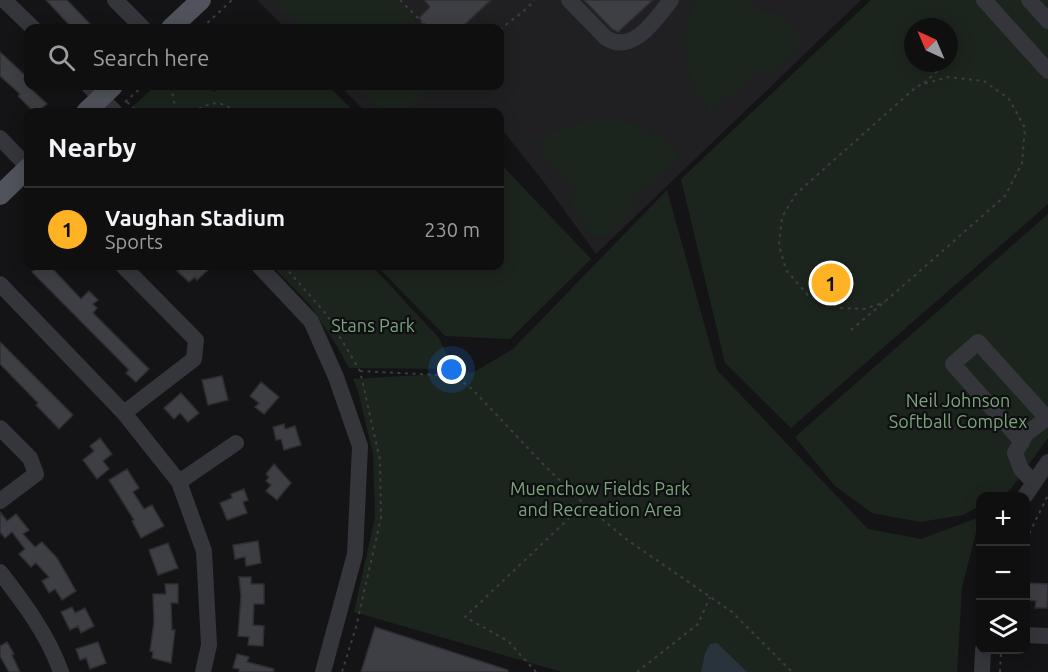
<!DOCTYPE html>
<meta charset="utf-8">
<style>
body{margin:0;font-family:Ubuntu,sans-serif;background:#1d1d1e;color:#f1f3f6}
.controls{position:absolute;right:18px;bottom:18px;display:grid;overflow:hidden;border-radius:12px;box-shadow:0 3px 15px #0003}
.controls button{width:54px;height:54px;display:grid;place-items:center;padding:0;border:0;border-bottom:2px solid #2f2f30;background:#0f0f10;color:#f1f3f6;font:30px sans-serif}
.compass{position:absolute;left:904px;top:18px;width:54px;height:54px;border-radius:50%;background:#0f0f10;box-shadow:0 3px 15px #0003;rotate:316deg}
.you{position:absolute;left:452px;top:370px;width:21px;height:21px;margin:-15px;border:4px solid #fff;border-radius:50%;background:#1a73e8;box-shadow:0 0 0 9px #1a73e833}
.badge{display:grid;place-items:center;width:39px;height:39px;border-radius:50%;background:#ffb223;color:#111;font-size:20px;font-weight:700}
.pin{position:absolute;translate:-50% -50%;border:3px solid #fff;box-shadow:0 2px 6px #0006}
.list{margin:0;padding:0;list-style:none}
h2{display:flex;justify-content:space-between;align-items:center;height:78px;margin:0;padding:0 24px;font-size:26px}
h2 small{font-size:20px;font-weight:400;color:#9b9c9f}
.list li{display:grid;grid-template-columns:39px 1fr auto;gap:18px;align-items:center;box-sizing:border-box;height:84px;padding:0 24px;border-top:2px solid #2f2f30}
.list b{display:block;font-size:22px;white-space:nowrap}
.list p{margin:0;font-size:20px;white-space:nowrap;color:#9b9c9f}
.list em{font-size:20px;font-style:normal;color:#9b9c9f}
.icon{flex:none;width:33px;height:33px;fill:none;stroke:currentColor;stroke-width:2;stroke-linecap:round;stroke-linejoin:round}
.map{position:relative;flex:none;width:1048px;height:672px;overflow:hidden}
.search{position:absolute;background:#0f0f10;box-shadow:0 3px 15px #0003;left:24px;top:24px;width:480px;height:66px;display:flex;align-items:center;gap:15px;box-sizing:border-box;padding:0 21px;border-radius:12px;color:#9b9c9f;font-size:22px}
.panel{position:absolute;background:#0f0f10;box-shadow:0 3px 15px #0003;left:24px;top:108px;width:480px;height:162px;border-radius:12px}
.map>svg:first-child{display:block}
</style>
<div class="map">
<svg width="1048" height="672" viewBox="0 0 1048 672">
<rect width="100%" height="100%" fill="#141416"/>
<path fill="#202023" d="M 257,0 L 861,0 L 596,254 L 546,185 L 500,127 L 500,112 L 366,112 L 340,86 L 500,86 L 500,28 L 285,28 Z"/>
<path fill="#1c251d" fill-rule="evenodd" d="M 274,0 L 395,0 L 422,28 L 302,28 Z
M 695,0 L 746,0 L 757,12 L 776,13 L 800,39 L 796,53 L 772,74 L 756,71 L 710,113 C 684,76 678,42 695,0 Z
M 871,0 L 1048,0 L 1048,204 L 791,428 L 725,363 L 681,179 ZM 913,27 L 949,27 L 949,63 L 913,63 Z
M 155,86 L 208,86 L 214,92 L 221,86 L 328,86 L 355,112 L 127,112 Z
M 357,86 L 433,86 L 405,112 L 383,112 Z
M 602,120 C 636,121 659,131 680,158 L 635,196 L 631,211 L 605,237 L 594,236 L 571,209 L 576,190 L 536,143 C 558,128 577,122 602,120 Z
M 500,163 L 591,259 L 510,339 L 445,336 L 377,266 L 500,266 Z
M 667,190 L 717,370 L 868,529 L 921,539 L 980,517 L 962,587 L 957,672 L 562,672 L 354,612 L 375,517 L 373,454 L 358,391 L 353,379 L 474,372 L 513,349 Z
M 1048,214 L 1048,438 L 1010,490 L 998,496 L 980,496 L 980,506 L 963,515 L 920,522 L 872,513 L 835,486 L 795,437 Z
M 272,266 L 372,266 L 439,338 L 453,369 L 349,368 L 337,346 L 310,305 Z"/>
<path fill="#29333b" d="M 717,643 L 747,672 L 701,672 L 705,654 L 710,644 Z"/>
<path fill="#3e3f44" stroke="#2e2e32" stroke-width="1.5" d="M 46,0 L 67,0 L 94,28 L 72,28 Z
M 424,0 L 491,0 L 461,28 L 429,28 L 419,18 L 430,7 Z
M 584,0 L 653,0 L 618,32 L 612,29 Z
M 0,52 L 26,76 L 24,79 L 28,86 L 47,104 L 37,112 L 34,112 L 18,96 L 20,94 L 0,76 Z
M 39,266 L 50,266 L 81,299 L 89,291 L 98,300 L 93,304 L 97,308 L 93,313 L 149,369 L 136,382 L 126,373 L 129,370 L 32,272 Z
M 183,266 L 212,266 L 197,280 L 195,277 L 189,282 L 177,271 Z
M 0,342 L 73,415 L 59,429 L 36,405 L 38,403 L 0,364 Z
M 222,376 L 228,400 L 208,405 L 202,380 Z
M 261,382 L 279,397 L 264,414 L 255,407 L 259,403 L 250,396 Z
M 181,393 L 199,413 L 188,422 L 180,413 L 174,419 L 164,408 Z
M 284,424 L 285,429 L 295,426 L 301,445 L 284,450 L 281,439 L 276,440 L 273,427 Z
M 100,438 L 112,454 L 103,461 L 109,469 L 97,479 L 83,460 L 94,451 L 90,446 Z
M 274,464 L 291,483 L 277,500 L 266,491 L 271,485 L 266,481 L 269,477 L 266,474 Z
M 127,469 L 139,488 L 133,492 L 144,509 L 152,505 L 164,526 L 141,538 L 132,521 L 134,520 L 109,480 Z
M 244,489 L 248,500 L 243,502 L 247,513 L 227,520 L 220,503 L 232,498 L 231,494 Z
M 0,512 L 7,521 L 16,514 L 29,530 L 23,534 L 35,547 L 42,542 L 57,558 L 76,591 L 62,600 L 55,589 L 49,593 L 42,581 L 49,577 L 36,563 L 31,567 L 19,554 L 25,549 L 12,532 L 5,538 L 0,532 Z
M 258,541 L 261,563 L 246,566 L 245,557 L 235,559 L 233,545 Z
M 168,543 L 178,568 L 158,575 L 149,550 Z
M 239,577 L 251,577 L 251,584 L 264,584 L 264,604 L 254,604 L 253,625 L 264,626 L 263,646 L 248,645 L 249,637 L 238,636 L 241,596 Z
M 1026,583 L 1048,584 L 1047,608 L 1035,608 L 1036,601 L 1026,600 Z
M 165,584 L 178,584 L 178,603 L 171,603 L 172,630 L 175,630 L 171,663 L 152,658 L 153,652 L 150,651 L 154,622 L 153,594 L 166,594 Z
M 72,607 L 75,613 L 85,608 L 94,626 L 81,633 L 78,626 L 70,630 L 61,612 Z
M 375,627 L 508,670 L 508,672 L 361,672 Z
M 7,642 L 14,654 L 12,655 L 20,672 L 9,672 L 0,656 L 0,646 Z
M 98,642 L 106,663 L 90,669 L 86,658 L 80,660 L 76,649 Z
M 237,654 L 249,657 L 247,662 L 274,669 L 273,672 L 239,672 L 239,669 L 233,668 Z"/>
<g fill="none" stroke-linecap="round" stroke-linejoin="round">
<path stroke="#3b3d43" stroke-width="2" stroke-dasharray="3 4.5" stroke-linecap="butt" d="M 400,0 L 428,28
M 202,28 L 232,0
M 500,30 C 511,19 526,12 534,0
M 949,60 L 952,57
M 924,83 L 946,63
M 171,86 L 175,107 L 178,112
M 125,102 L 143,86
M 127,102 L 138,112
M 192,112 C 213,102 217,99 237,112
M 284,266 L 327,315 L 360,371 L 380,460 L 381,518 L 356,627 L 342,672
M 851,330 L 896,292 L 1005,196 L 1022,163 L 1025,128 L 1009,99 L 984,81 L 948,77 L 917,86 L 796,194 L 782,217 L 779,245 L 786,270 L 808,295 L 841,308 L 864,309 L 885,302
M 360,371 L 438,375 L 459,379 L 472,389 L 544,465 L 584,504 L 626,539 L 732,612 L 792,672
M 1026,540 L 1048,495
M 536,672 L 508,641 L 465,617 L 584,504
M 637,672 L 698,624 L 710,597
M 1000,672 L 1001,650"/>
<path stroke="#35363c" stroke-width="16" d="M 4,0 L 33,28
M 115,0 L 143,28
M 569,0 L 606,38 C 633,55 656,19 671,0
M 984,0 L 1048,71
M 1029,0 L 1048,21
M 89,86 L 115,112
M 0,138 L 28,167
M 123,266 L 196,340 L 194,359 L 124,413
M 259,266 L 311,321 L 336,377 L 360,446 L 355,554 L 323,672
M 0,284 L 124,413 L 179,482 L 204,551 L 209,645 L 203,672
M 0,428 L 30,458 L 36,474 L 0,501
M 1022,442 L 953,364 L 978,342 L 1047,418
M 179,482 L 236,443
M 1034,483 L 1021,469 L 1015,453 L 1026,434 L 1047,418 L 1048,419
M 1025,496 L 1048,462
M 0,572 C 24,603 48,635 61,672
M 1026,635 L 1048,636
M 982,672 L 983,650"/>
<path stroke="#50535b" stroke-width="20" d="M 171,28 L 201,0
M 86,112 L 113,86
M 0,195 L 28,168"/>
</g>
<g text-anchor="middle" stroke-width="4.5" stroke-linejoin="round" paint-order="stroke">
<g font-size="18" fill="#79a57b" stroke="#0f0f11">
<text x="373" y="332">Stans Park</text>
<text x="958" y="407">Neil Johnson<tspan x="958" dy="21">Softball Complex</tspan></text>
<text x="600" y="495">Muenchow Fields Park<tspan x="600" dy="21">and Recreation Area</tspan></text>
</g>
</g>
</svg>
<div class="controls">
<button>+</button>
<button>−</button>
<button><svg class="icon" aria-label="layers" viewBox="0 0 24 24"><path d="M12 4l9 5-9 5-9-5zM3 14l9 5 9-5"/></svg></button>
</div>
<svg class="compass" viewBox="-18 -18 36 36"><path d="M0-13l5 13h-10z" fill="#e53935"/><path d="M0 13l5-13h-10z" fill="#9b9c9f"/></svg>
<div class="you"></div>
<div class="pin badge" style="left:831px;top:283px">1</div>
<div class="search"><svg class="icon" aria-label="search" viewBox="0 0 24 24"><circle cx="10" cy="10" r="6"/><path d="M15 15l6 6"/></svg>Search here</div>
<section class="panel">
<h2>Nearby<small></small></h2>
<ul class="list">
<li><span class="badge">1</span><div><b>Vaughan Stadium</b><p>Sports</p></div><em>230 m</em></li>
</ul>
</section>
</div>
